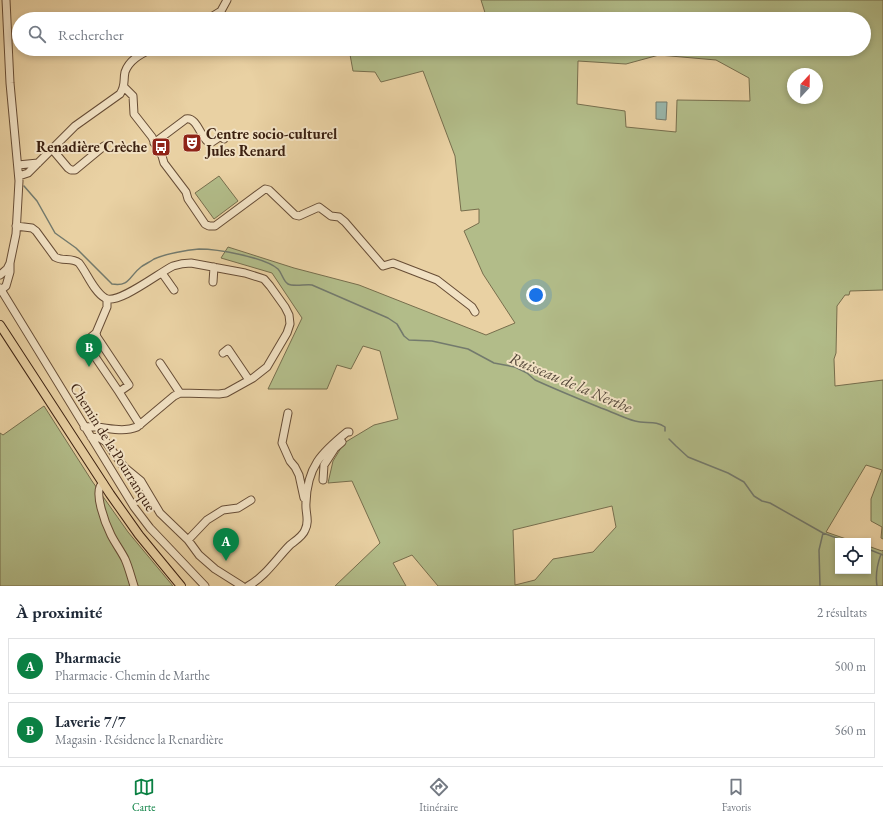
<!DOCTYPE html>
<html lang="fr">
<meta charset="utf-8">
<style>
body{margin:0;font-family:"EB Garamond",serif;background:#f6f6f7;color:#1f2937}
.controls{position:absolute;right:12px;bottom:12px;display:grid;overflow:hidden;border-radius:0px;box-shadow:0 2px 6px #0003}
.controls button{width:36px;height:36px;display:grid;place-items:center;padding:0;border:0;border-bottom:1px solid #e0e1e3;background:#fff;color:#1f2937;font:20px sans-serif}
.compass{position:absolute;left:787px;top:68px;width:36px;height:36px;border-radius:50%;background:#fff;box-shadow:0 2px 6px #0003;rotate:22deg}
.you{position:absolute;left:536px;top:295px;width:14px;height:14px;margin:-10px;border:3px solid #fff;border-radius:50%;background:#1a73e8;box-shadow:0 0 0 6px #1a73e833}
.badge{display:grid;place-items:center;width:26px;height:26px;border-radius:50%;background:#0b8043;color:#fff;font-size:13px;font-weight:700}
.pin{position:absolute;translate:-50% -33px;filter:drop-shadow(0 1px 2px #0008)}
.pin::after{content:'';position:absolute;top:21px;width:14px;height:12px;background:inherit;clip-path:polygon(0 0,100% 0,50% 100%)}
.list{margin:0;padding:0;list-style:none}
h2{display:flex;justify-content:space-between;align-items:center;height:52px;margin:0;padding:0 16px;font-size:17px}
h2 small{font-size:13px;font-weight:400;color:#747a83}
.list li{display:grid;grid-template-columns:26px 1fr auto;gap:12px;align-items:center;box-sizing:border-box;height:56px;margin:0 8px 8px;padding:0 8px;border:1px solid #e0e1e3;border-radius:0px}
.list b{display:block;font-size:15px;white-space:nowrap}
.list p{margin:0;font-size:13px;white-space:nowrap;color:#747a83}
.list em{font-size:13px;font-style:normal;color:#747a83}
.icon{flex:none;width:22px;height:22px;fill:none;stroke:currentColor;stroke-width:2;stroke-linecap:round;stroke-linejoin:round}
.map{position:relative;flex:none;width:883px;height:586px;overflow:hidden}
.search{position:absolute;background:#fff;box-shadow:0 2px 6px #0003;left:12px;right:12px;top:12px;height:44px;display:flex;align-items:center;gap:10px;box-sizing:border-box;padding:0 14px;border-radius:22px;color:#747a83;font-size:15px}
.sheet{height:180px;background:#fff}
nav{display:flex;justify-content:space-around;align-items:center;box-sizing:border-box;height:56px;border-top:1px solid #e0e1e3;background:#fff;font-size:11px;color:#747a83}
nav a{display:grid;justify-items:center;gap:2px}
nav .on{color:#0b8043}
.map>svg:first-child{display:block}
</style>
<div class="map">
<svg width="883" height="586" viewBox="0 0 883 586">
<rect width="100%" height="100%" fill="#e9d1a3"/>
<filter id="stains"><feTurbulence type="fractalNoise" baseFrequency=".005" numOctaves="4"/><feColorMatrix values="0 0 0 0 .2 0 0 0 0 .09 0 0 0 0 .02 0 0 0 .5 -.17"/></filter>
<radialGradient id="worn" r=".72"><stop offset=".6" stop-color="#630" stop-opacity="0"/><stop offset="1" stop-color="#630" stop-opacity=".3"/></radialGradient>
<path fill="#b2bc89" stroke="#776e4d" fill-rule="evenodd" d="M 481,0 L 883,0 L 883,290 L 850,291 L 849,295 L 845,295 L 837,306 L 836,353 L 834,359 L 835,386 L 883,380 L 883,539 L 881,538 L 882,527 L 871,521 L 871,499 L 882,470 L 866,465 L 826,532 L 852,541 L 838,541 L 838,571 L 868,571 L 868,546 L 882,551 L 883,550 L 883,586 L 438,586 L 412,555 L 393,563 L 406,586 L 335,586 L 380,543 L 352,481 L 328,483 L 333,461 L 344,443 L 374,425 L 398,419 L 380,351 L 363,346 L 351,369 L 337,365 L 327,389 L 268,389 L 302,318 L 272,273 L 221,258 L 228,247 L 294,268 L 359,285 L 486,335 L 515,323 L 483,274 L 464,231 L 479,223 L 479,209 L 461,211 L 455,156 L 423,71 L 381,82 L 375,72 L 353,71 L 349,49 L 864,49 L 864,19 L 487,19 ZM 659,55 L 716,60 L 749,78 L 750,101 L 677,100 L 676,132 L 626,127 L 625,111 L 577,104 L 578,61 L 626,64 ZM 793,74 L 817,74 L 817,98 L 793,98 ZM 612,506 L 616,527 L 593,552 L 553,559 L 535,580 L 515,585 L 513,530 Z
M 219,176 L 238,201 L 214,219 L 195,193 Z
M 44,406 L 92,481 L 128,532 L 173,586 L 0,586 L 0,433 L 3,435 Z"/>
<path fill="#98b6ab" stroke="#737a6d" d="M 656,102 L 667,102 L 666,120 L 656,119 Z"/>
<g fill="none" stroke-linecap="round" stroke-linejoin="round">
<path stroke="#737a6d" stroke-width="1.5" d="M 24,186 L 37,201 L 55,233 L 76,248 L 112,284 C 130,287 129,276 141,267 C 145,264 150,262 154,259 C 165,254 187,250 199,249 C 217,249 264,257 278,269 C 282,273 283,281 288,284 C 293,287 306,284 312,285 L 388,318 L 397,324 L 404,336 L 409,340 L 432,341 L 468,349 L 494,363 L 515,367 L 527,373 L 535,380 C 557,390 579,399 601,408 C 613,412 623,418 635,421 C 646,424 656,420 665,427 L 665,431
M 669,439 L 676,446 L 688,457 L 728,473 L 744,482 L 754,496 L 762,501 L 770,503 L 823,533 L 845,541
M 868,549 L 883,555
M 820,586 L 819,550 L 823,533
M 877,586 C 875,574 877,565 881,554"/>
<defs>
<path id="minor" d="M 208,19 L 221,11 L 227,0
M 124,87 L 133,96 L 134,114 L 152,137 L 156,146 L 162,156 L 164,163 L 186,192 L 188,199 L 205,224 L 209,226 L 215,226 L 265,189 L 269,190 L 295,215 L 299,216 L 319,207 L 331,216 L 339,217 L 345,222 L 383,266 L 393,263 L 437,280 L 472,307 L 475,312
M 154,143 L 186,119 C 197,117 200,136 208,142 L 212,142 L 221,136 L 224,139
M 52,149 L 68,168 L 71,170 L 75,170 L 104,146
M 18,165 L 38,163
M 19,176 L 28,173 L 75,126 L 120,94 C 126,85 123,81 125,72 C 129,60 141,54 151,49
M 16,226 L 32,228 L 36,231 L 55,257 C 63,262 71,257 79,263 C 87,273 94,292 105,298 C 117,306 160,272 173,266 C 179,264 185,263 191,263 L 245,273 L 264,279 L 270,286 L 285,307 L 289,315 L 290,324 L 287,333 L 267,367 L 253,378 L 226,393 L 219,394 L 180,393 L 174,396 L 137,427 C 120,434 102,425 84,427
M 162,273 L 174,290
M 0,275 L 7,269 L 10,263
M 213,282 L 214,267
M 0,288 L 134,507 L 150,528 L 205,586
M 1,290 L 6,286 L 10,272 L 10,263 L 16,234 L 19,181 L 10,83 L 6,0
M 107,300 L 107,307 L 96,333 L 97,337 L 129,385 L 119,392 L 140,425
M 96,333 L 85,342 L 119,392
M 223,353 L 228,349 L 249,380
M 160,363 L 180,393
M 288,413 L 282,443 L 290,461 L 295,467 L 299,475 L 304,498
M 91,437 L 100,438 L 106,442 L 124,467 L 141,481 L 160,513 L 188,540 L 199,555 L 215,569 L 242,586
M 323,480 L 324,465 L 335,448 L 342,442
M 103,483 C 92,490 106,525 111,535 C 115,543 121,551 125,559 C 129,568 131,577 134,586
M 188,540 L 207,520 L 223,510 L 238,508 L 251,500
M 248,586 C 265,577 277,558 290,545 C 295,541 303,536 305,530 C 310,521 305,512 306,503 C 307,467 321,453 347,432 L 349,432"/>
<path id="major" d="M 0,325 L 110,494 L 139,535 L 181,586"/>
</defs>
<use href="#minor" stroke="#674d36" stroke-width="9"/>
<use href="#major" stroke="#3c2111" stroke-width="10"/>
<use href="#minor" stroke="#f1e1c3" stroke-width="7"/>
<use href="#major" stroke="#e9d1a3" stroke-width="8"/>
</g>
<defs>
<symbol id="theatre-square" viewBox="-11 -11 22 22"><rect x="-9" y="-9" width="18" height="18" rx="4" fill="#8f2418" stroke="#f1e1c3"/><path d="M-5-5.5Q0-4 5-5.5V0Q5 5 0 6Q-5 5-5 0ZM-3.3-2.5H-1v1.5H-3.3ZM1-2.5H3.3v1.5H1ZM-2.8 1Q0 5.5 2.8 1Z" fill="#fff"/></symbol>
<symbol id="bus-square" viewBox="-11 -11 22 22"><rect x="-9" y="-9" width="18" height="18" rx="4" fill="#8f2418" stroke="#f1e1c3"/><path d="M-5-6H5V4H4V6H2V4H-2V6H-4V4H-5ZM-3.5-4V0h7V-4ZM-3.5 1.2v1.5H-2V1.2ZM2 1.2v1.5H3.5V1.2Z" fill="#fff"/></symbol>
</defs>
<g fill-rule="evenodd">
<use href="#theatre-square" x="181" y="132" width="22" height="22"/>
<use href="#bus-square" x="150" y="136" width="22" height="22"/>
</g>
<g text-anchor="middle" stroke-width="4" stroke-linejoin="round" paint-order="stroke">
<g font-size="15" font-weight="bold" fill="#3c2111" stroke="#f1e1c3" text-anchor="start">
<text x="206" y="139">Centre socio-culturel<tspan x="206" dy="17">Jules Renard</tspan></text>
<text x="147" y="152" text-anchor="end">Renadière Crèche</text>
</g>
<g font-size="15" fill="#3c2111" stroke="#f1e1c3">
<text transform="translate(113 447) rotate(58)" y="5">Chemin de la Pourranque</text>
</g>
<g font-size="16" font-style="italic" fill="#534638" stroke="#f1e1c3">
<text transform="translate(571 382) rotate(23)" y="6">Ruisseau de la Nerthe</text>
</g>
</g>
<rect width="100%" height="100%" filter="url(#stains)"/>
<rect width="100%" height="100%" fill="url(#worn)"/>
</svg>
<div class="controls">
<button><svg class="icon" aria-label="locate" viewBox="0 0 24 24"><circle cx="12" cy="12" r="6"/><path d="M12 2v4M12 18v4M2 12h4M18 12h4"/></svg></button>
</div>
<svg class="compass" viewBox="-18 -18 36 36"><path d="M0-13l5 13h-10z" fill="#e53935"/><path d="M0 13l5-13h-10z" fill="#747a83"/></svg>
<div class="you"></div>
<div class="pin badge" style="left:226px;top:561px">A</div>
<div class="pin badge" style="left:89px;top:367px">B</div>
<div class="search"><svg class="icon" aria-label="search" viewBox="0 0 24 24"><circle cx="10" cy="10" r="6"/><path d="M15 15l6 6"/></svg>Rechercher</div>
</div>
<section class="sheet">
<h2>À proximité<small>2 résultats</small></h2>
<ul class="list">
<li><span class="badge">A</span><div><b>Pharmacie</b><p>Pharmacie · Chemin de Marthe</p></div><em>500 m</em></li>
<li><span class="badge">B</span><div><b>Laverie 7/7</b><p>Magasin · Résidence la Renardière</p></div><em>560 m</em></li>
</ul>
</section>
<nav>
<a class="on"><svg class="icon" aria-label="map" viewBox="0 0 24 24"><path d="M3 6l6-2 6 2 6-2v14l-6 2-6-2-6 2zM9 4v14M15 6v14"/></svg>Carte</a>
<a><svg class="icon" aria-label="directions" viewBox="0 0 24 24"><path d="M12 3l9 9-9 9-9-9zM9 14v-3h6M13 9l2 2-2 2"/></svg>Itinéraire</a>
<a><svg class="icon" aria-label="saved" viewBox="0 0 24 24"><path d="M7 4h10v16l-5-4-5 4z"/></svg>Favoris</a>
</nav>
